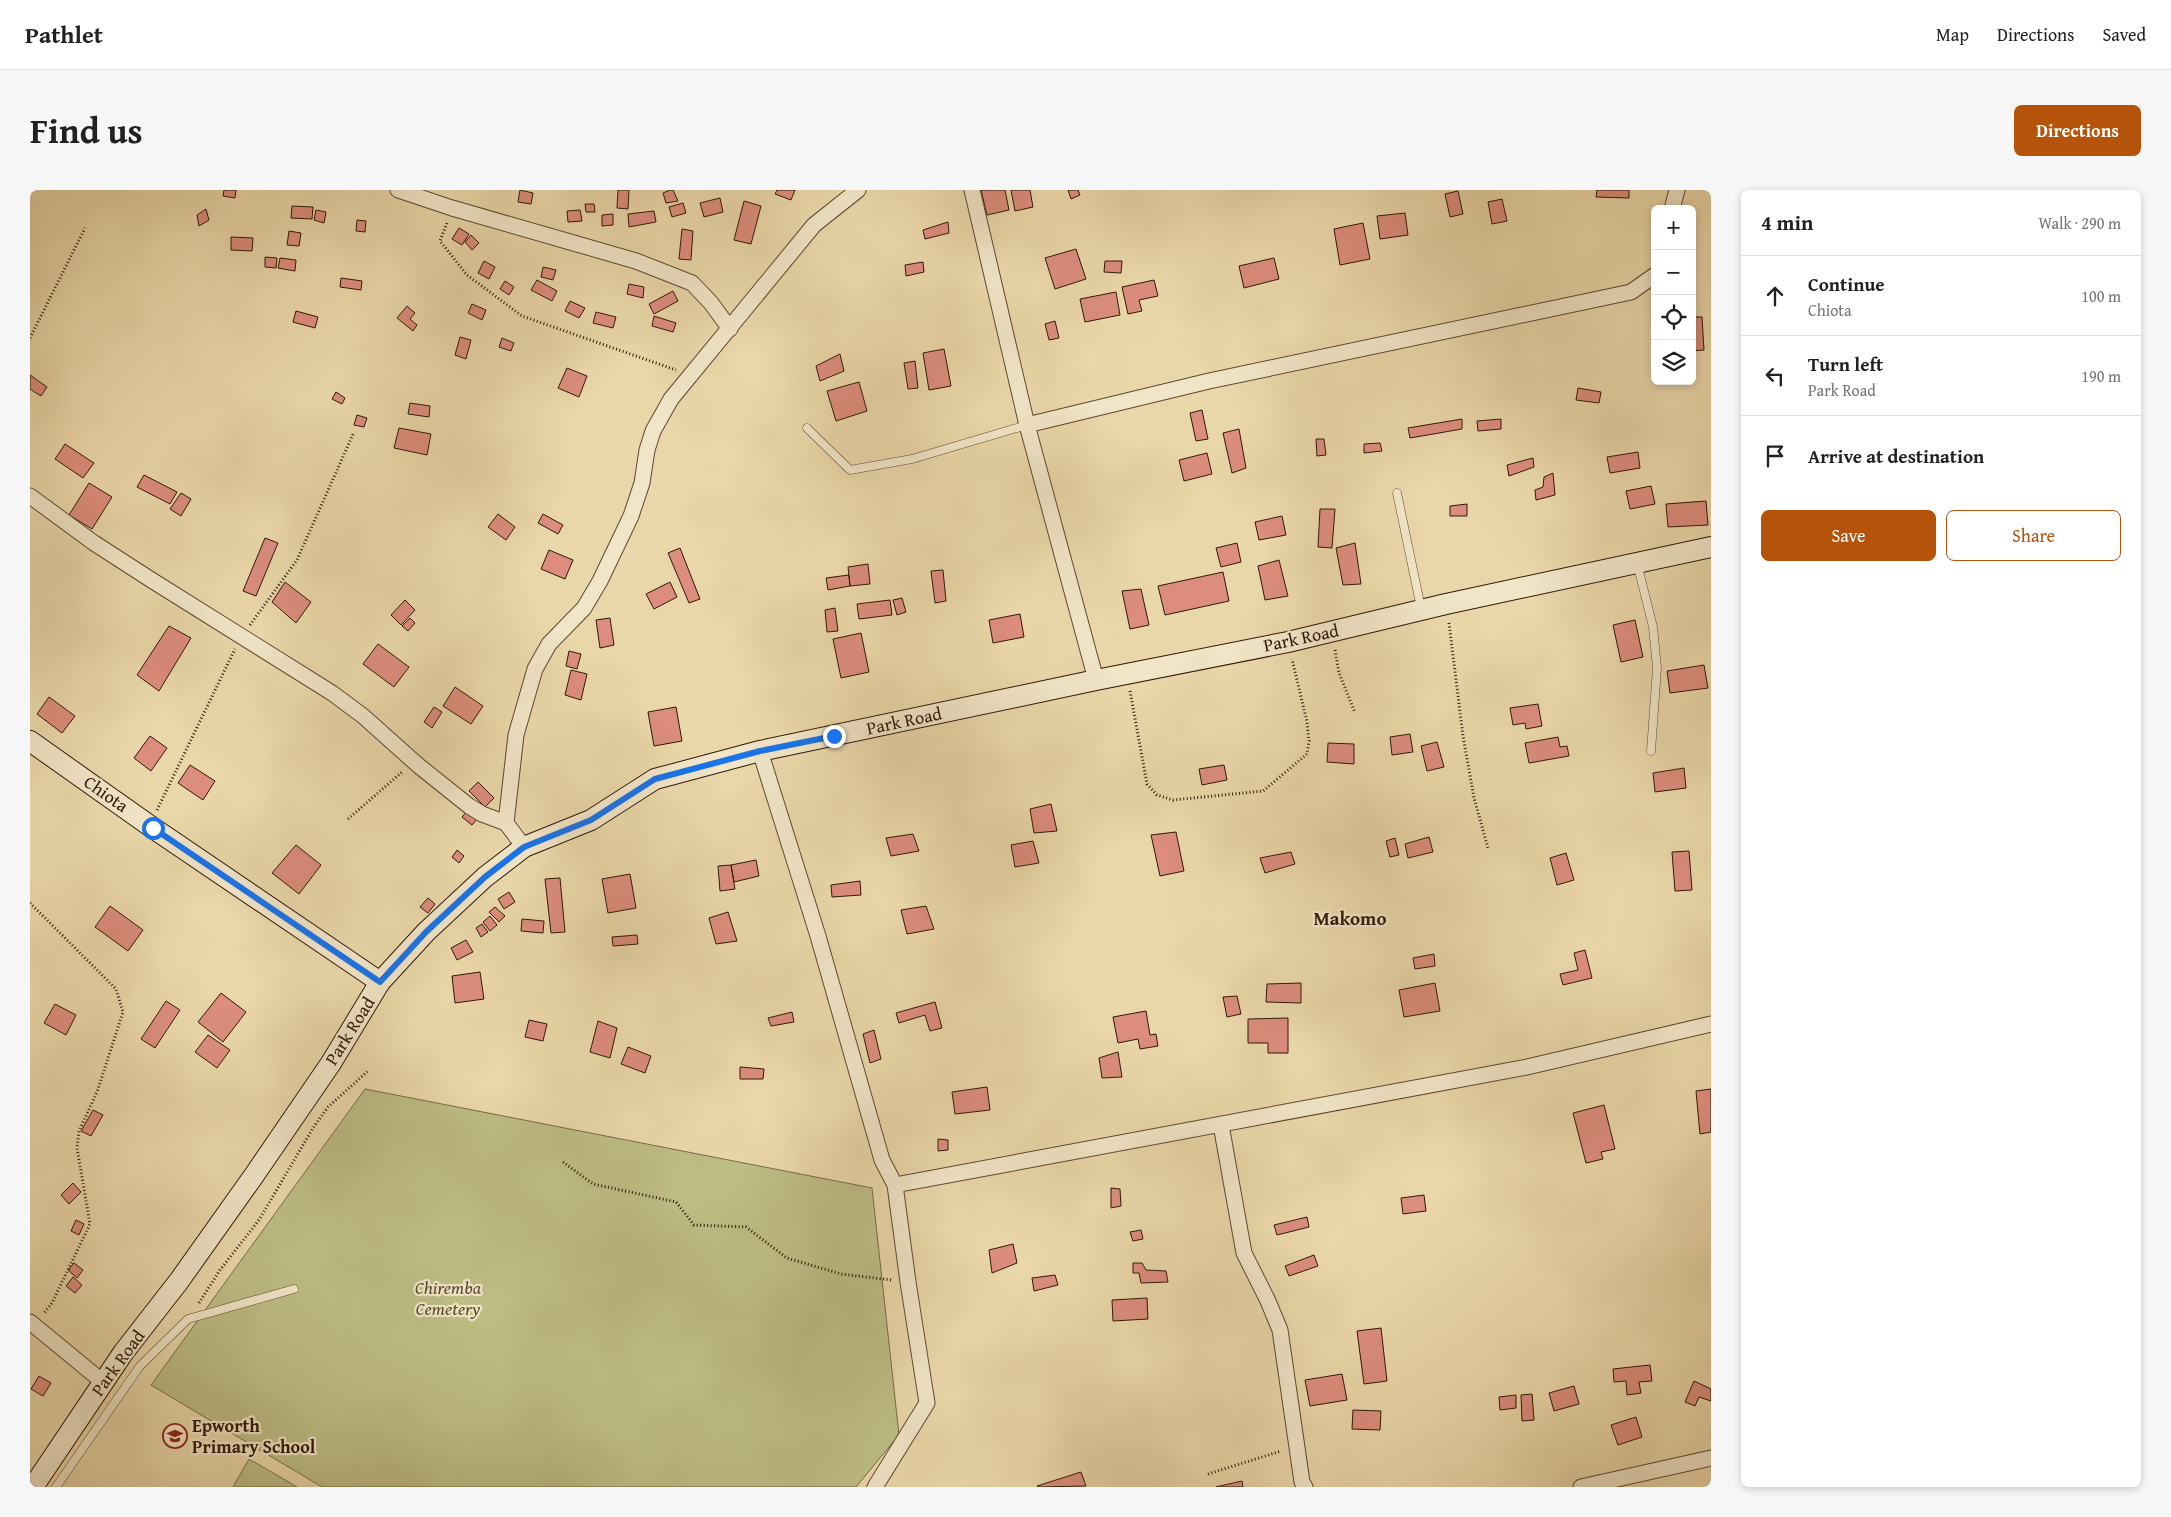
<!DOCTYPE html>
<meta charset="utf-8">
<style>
body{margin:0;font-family:"Gentium Book Plus",serif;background:#f6f6f6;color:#202124}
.controls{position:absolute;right:15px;top:15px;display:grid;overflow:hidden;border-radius:8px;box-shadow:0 2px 8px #0003}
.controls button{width:45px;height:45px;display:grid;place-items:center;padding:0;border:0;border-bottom:1px solid #e0e0e0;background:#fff;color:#202124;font:25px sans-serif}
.stop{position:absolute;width:15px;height:15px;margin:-11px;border:4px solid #1a73e8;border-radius:50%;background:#fff}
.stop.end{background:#1a73e8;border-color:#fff;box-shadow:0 1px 5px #0008}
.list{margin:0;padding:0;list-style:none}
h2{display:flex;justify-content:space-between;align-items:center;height:65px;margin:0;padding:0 20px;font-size:21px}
h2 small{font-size:16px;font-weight:400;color:#757577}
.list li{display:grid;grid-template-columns:32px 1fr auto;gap:15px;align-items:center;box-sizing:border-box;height:80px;padding:0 20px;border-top:1px solid #e0e0e0}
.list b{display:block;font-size:19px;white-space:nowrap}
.list p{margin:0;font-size:16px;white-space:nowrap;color:#757577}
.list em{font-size:16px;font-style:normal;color:#757577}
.actions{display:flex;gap:10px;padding:15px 20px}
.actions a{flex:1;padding:11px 0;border:1px solid #b45309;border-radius:8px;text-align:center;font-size:18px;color:#b45309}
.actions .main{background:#b45309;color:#fff}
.icon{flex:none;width:28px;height:28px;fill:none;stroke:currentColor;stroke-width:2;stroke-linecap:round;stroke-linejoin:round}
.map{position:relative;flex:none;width:1681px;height:1297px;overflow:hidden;border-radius:8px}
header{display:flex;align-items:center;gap:30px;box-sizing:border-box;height:70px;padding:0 25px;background:#fff;border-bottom:1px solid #e0e0e0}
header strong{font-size:24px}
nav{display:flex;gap:28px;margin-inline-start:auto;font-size:18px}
.intro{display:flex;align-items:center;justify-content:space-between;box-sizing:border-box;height:120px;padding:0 30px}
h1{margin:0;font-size:35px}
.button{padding:12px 22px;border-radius:8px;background:#b45309;color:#fff;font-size:18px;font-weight:700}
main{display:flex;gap:30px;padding:0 30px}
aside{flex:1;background:#fff;border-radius:8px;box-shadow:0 2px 8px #0003}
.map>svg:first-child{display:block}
</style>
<header>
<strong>Pathlet</strong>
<nav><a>Map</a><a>Directions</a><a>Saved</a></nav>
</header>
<div class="intro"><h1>Find us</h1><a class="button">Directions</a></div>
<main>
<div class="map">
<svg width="1681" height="1297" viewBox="0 0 1681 1297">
<rect width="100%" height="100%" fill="#ead7a9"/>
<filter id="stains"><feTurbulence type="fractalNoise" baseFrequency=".004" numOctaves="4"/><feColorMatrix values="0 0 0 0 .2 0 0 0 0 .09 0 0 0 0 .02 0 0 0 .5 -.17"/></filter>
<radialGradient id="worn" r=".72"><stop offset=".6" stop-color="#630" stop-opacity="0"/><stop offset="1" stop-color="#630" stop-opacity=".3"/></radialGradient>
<path fill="#bdbd84" stroke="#766a46" d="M 335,899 L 842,998 L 869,1245 L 826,1297 L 292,1297 L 121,1195 Z
M 219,1269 L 267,1297 L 203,1297 Z"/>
<path fill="#dc8d7d" stroke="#2e1807" d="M 194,0 L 206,0 L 205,8 L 193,6 Z
M 490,0 L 503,3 L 501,14 L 488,12 Z
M 588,0 L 599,0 L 598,19 L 587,18 Z
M 640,0 L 643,0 L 648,11 L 636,13 L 633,3 Z
M 747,0 L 765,0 L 761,10 L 745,4 Z
M 951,0 L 975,0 L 979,20 L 957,25 Z
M 981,0 L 1000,0 L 1003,17 L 985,21 Z
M 1038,0 L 1048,0 L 1050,5 L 1041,9 Z
M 1567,0 L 1599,0 L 1599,8 L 1566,7 Z
M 1428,1 L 1433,24 L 1420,27 L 1415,4 Z
M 690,8 L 693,22 L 674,27 L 670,13 Z
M 1472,9 L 1477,31 L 1462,34 L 1458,12 Z
M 714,11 L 731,16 L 721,54 L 704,50 Z
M 653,13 L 656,23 L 642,27 L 639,17 Z
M 555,14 L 564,14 L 565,22 L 556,22 Z
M 262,16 L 283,17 L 282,29 L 261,28 Z
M 176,19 L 179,30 L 169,36 L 167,25 Z
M 286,20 L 296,22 L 294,33 L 284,30 Z
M 550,20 L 552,31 L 538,32 L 537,21 Z
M 624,21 L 626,32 L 599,37 L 598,24 Z
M 1375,23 L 1378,45 L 1350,49 L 1347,26 Z
M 583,24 L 583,35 L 572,36 L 572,25 Z
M 327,30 L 336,31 L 335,42 L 326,41 Z
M 918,32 L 919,43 L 895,49 L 893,40 Z
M 1333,33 L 1340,69 L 1310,75 L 1304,39 Z
M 429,38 L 439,44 L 432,55 L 422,49 Z
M 652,39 L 663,41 L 661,70 L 649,69 Z
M 259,41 L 271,43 L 269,56 L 257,55 Z
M 441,45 L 449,53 L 442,60 L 435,52 Z
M 201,47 L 223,48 L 222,61 L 201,60 Z
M 1046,59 L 1056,89 L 1025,99 L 1015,68 Z
M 235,67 L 247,68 L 246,78 L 235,77 Z
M 250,68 L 266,70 L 265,81 L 248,78 Z
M 1244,68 L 1249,89 L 1214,98 L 1209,76 Z
M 454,71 L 465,77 L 459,89 L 448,83 Z
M 1075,71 L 1092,71 L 1091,83 L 1074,82 Z
M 893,72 L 894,82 L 876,86 L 875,75 Z
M 513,77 L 526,80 L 523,90 L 511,87 Z
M 311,88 L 332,91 L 331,100 L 310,97 Z
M 507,90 L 527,101 L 522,111 L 501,100 Z
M 1124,90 L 1128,106 L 1109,110 L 1112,121 L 1098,124 L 1092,97 Z
M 475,91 L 484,97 L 479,105 L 470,99 Z
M 599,94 L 614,97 L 613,108 L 597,104 Z
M 643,101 L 648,111 L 624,124 L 619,114 Z
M 1086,102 L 1090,125 L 1055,132 L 1050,109 Z
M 540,111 L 555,118 L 549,128 L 535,121 Z
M 442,114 L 456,120 L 452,130 L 438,123 Z
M 377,116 L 385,123 L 380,129 L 387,135 L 383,141 L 367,128 Z
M 266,121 L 288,127 L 285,138 L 263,132 Z
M 566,122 L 586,127 L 583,138 L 563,133 Z
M 624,126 L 646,133 L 643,142 L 622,136 Z
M 1662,127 L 1672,127 L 1674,160 L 1662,161 Z
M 1025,131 L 1029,148 L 1019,150 L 1015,134 Z
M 430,147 L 441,150 L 436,169 L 425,165 Z
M 472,148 L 484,153 L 481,161 L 469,157 Z
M 914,159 L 921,196 L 899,200 L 893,163 Z
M 810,164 L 814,181 L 790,191 L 786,176 Z
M 885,171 L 888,198 L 878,199 L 874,173 Z
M 537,178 L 557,186 L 549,207 L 528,198 Z
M 0,185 L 17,197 L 11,206 L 0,199 Z
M 829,192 L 837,221 L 806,231 L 797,201 Z
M 1548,198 L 1571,202 L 1569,213 L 1546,210 Z
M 306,202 L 315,208 L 312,214 L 302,209 Z
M 380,213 L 400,216 L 399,227 L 378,224 Z
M 1172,220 L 1178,249 L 1166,251 L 1160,223 Z
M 327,225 L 337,228 L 334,237 L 324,235 Z
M 1432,229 L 1432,239 L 1380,248 L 1378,238 Z
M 1471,229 L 1471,239 L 1448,241 L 1447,231 Z
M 369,238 L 401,244 L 397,265 L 364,258 Z
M 1209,239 L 1216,278 L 1202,283 L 1193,243 Z
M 1286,249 L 1294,249 L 1296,265 L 1287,266 Z
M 1350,253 L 1352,261 L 1334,263 L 1334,254 Z
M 35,254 L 64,273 L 53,288 L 25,269 Z
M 1608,262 L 1610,278 L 1580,283 L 1577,267 Z
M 1177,263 L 1182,284 L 1154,291 L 1149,270 Z
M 1503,268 L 1504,277 L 1479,286 L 1477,275 Z
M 1523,283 L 1525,305 L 1506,310 L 1505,300 L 1513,297 L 1514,287 Z
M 114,285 L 147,302 L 140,314 L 107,297 Z
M 59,293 L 82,307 L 62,339 L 39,325 Z
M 1621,296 L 1625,314 L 1600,319 L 1596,301 Z
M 151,303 L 161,309 L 151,326 L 140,319 Z
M 1676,311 L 1678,335 L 1638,337 L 1636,314 Z
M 1437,314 L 1437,326 L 1420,326 L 1420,316 Z
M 1290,319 L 1305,319 L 1302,358 L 1288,357 Z
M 468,324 L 485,337 L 476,350 L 458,337 Z
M 513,324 L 533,335 L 528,344 L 508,333 Z
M 1252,326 L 1256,345 L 1229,350 L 1225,332 Z
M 235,348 L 248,353 L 226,406 L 213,401 Z
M 1207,353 L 1211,372 L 1191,377 L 1186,358 Z
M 1325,353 L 1331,394 L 1313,395 L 1306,358 Z
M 650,358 L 670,409 L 659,413 L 638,363 Z
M 519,360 L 543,370 L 535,389 L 511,379 Z
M 1249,370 L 1258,406 L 1235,410 L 1228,376 Z
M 838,374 L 840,394 L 820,396 L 818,377 Z
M 913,380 L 916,411 L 905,413 L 901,381 Z
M 1193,382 L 1199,411 L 1135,425 L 1128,396 Z
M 819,385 L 820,396 L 798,400 L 796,388 Z
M 255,392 L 281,412 L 266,433 L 242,412 Z
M 640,392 L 647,407 L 624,419 L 616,404 Z
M 1111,399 L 1119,435 L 1100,439 L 1092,401 Z
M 872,408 L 876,422 L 867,425 L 863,410 Z
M 375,410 L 385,420 L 371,435 L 361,425 Z
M 860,410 L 862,425 L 829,429 L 827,414 Z
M 805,418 L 808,441 L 797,442 L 795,420 Z
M 990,424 L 994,447 L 963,453 L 959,430 Z
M 380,428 L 385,433 L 378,441 L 372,436 Z
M 580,428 L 584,455 L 570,458 L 566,430 Z
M 1605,430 L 1613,467 L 1591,472 L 1583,435 Z
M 139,436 L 161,448 L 129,501 L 107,485 Z
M 831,443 L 839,482 L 811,488 L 803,449 Z
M 348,454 L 379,477 L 364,497 L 333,474 Z
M 539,461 L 551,464 L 547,479 L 536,476 Z
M 1674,475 L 1678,498 L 1640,503 L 1637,481 Z
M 541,480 L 557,484 L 551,510 L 535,505 Z
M 425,497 L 453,516 L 441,534 L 413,516 Z
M 19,507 L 45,526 L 32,543 L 7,524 Z
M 1508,514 L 1512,536 L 1496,539 L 1495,533 L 1483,535 L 1480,518 Z
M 404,517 L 412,522 L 402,538 L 394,532 Z
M 646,517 L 652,551 L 624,556 L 618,522 Z
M 1380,544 L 1383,562 L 1362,565 L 1360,547 Z
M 120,546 L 137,558 L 121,581 L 104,568 Z
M 1528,547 L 1530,557 L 1537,556 L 1539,566 L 1499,573 L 1495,553 Z
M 1407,552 L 1414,577 L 1397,581 L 1391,556 Z
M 1298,553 L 1324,554 L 1324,574 L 1297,572 Z
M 160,575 L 185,591 L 173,610 L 148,593 Z
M 1194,575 L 1197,590 L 1172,595 L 1169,579 Z
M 1654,578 L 1656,598 L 1625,602 L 1623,583 Z
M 448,592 L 464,608 L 455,617 L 439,601 Z
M 1021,614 L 1027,641 L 1004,643 L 1000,619 Z
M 438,620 L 448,628 L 442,635 L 432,627 Z
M 1146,642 L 1154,681 L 1130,686 L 1121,645 Z
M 883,644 L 889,661 L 861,666 L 856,648 Z
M 1399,647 L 1403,662 L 1378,668 L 1375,654 Z
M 1365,648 L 1369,665 L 1360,667 L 1356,651 Z
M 1003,651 L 1009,673 L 985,677 L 981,655 Z
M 266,655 L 291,675 L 269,704 L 242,683 Z
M 427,660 L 434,666 L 429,673 L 422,667 Z
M 1659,661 L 1662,700 L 1645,701 L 1642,662 Z
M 1261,662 L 1265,674 L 1235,683 L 1230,668 Z
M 1536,663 L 1544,690 L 1527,695 L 1520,668 Z
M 726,670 L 729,686 L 704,692 L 701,675 Z
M 701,675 L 705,699 L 690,701 L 688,676 Z
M 600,684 L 606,718 L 578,723 L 572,689 Z
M 530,688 L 535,742 L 521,743 L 515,689 Z
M 830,691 L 831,705 L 802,707 L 801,695 Z
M 479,702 L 485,712 L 474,719 L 468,709 Z
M 398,708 L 405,714 L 398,723 L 390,717 Z
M 80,716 L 113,740 L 98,761 L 65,737 Z
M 896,716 L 904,739 L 877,744 L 871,720 Z
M 465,717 L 475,726 L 469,732 L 459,722 Z
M 698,722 L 707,751 L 686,754 L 679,728 Z
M 460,726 L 467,735 L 460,741 L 453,732 Z
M 492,729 L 514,731 L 513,743 L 491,741 Z
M 452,734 L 458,742 L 451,747 L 446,738 Z
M 607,745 L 608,754 L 583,756 L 582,747 Z
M 436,750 L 443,762 L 427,770 L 421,758 Z
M 1555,760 L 1562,788 L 1533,795 L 1530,784 L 1548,780 L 1544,763 Z
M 1404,764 L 1405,776 L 1385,779 L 1383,768 Z
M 450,782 L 454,809 L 425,813 L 422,786 Z
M 1271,793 L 1271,813 L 1236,812 L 1237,794 Z
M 1405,793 L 1410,821 L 1374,827 L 1369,800 Z
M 191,803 L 216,822 L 193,852 L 168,832 Z
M 1207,806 L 1211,824 L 1197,827 L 1193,807 Z
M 136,811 L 150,820 L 125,858 L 111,849 Z
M 905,812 L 912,838 L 900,841 L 895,825 L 869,833 L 866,823 Z
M 25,814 L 46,825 L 36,845 L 14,833 Z
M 1116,821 L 1120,845 L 1126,844 L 1128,856 L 1110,859 L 1108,849 L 1088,853 L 1083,827 Z
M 762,822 L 764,832 L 741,836 L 738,828 Z
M 1258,828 L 1258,863 L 1238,863 L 1238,853 L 1218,853 L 1218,829 Z
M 499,830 L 517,834 L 513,851 L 495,847 Z
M 568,831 L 587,838 L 580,868 L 560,862 Z
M 844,840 L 851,869 L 840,873 L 833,844 Z
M 178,845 L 200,860 L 187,878 L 165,862 Z
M 598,857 L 621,866 L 615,883 L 591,874 Z
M 1088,862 L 1092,887 L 1072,888 L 1069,868 Z
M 710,877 L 734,879 L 733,889 L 710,889 Z
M 957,897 L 960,920 L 925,924 L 922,902 Z
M 1681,899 L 1681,942 L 1670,944 L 1666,901 Z
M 1574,915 L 1585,959 L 1571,962 L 1573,969 L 1556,973 L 1543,923 Z
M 63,920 L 73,925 L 61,946 L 51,941 Z
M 908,949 L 918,950 L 918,960 L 908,961 Z
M 43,993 L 51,1002 L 39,1014 L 31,1005 Z
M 1081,998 L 1090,999 L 1091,1016 L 1081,1018 Z
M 1394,1005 L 1396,1021 L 1373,1024 L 1371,1008 Z
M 1277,1027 L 1279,1037 L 1247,1045 L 1244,1035 Z
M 46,1030 L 54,1034 L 49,1045 L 41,1041 Z
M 1111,1040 L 1113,1049 L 1103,1051 L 1100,1042 Z
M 983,1054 L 987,1073 L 962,1083 L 959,1060 Z
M 1284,1065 L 1288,1076 L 1259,1086 L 1255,1076 Z
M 44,1073 L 53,1080 L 47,1088 L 38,1080 Z
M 1103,1073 L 1112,1073 L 1116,1080 L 1136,1081 L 1138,1092 L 1111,1093 L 1109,1083 L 1103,1083 Z
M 1025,1085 L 1028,1095 L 1004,1101 L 1002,1088 Z
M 43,1087 L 52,1095 L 45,1103 L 36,1096 Z
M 1117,1108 L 1118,1129 L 1083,1131 L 1082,1110 Z
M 1351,1138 L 1357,1191 L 1334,1194 L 1327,1141 Z
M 1620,1175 L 1622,1191 L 1609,1192 L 1611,1203 L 1597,1205 L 1596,1191 L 1584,1192 L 1583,1179 Z
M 1312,1184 L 1317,1210 L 1280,1216 L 1275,1190 Z
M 9,1186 L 21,1193 L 13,1206 L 1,1199 Z
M 1664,1191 L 1681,1199 L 1681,1211 L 1669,1207 L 1665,1216 L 1655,1212 Z
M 1544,1196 L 1549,1214 L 1524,1221 L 1519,1203 Z
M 1502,1204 L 1504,1230 L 1492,1231 L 1491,1205 Z
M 1486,1205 L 1486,1218 L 1470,1220 L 1469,1207 Z
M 1323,1220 L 1351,1221 L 1350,1240 L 1322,1239 Z
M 1606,1227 L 1612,1247 L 1588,1255 L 1581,1235 Z
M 1051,1282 L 1056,1296 L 1008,1297 L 1007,1296 Z
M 1212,1291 L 1213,1297 L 1186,1297 Z"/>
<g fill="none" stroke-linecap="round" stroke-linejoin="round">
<defs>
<path id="lane" d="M 777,238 L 820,280 L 882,269 L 997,235
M 1367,303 L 1391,418
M 1607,373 L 1623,437 L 1627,478 L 1621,561
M 26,1297 L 110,1176 L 158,1129 L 264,1099"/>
<path id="street" d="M 368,0 L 422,18 L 606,71 L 662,93 L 681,113 L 700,139
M 942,0 L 997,235 L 1066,490
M 1642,19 L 1647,0
M 997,235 L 1179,191 L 1601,102 L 1625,85
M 0,306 L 64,353 L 123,391 L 302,503 L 333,526 L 389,576 L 439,616 L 452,624 L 476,633 L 494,657
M 730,561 L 788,746 L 852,970 L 865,995 L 878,1092 L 897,1213 L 845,1297
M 476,633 L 486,545 L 505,479 L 519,454 L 554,418 L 570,391 L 601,326 L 612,293 L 617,260 L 623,241 L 641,209 L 784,35 L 828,0
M 1191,935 L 1214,1063 L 1238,1111 L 1250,1140 L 1272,1292 L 1275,1297
M 865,995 L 1497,877 L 1681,834
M 0,1132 L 73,1192
M 1551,1297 L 1681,1268"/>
<path id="secondary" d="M 0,551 L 123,638 L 350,792
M 3,1297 L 93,1163 L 149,1091 L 225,984 L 301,873 L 350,792 L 396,742 L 455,687 L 494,657 L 561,630 L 625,589 L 730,561 L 1066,490 L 1258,452 L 1416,414 L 1681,357"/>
</defs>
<use href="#lane" stroke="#5d4830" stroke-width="9"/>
<use href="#street" stroke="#5d4830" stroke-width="17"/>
<use href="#secondary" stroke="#2e1807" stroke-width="22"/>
<path stroke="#2e1807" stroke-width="3" stroke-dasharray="1 2.5" stroke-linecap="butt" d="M 417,33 L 410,51 L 437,85 L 492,126 L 646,180
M 0,148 L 55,38
M 1419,433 L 1433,546 L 1444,608 L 1458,658
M 220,435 L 267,370 L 324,242
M 1305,460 L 1309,483 L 1325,523
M 1100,501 L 1117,594 L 1127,605 L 1143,610 L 1233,601 L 1277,564 L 1279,551 L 1277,532 L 1262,469
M 127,620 L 205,459
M 318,629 L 372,582
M 0,713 L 86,799 L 93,822 L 67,902 L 49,941 L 47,958 L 60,1034 L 22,1113 L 14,1123
M 533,972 L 563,994 L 646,1012 L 664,1035 L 716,1037 L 757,1068 L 811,1084 L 862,1090
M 169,1113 L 190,1080 L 229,1030 L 283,938 L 298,917 L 338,881
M 1178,1284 L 1251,1261"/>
<use href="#lane" stroke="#f1e5c7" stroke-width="8"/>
<use href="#street" stroke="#f1e5c7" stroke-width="15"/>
<use href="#secondary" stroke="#f1e5c7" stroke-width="20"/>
</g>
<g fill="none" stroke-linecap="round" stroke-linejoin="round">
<path stroke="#1a73e8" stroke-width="6" d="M 123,638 L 350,792 L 396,742 L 455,687 L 494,657 L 561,630 L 625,589 L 730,561 L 804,546"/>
</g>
<defs>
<symbol id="school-ring" viewBox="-11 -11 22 22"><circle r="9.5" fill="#f1e5c7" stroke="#8f2418" stroke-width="1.5"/><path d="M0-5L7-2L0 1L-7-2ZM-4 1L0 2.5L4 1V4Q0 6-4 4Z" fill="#8f2418"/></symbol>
</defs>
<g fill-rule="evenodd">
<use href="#school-ring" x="131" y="1232" width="28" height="28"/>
</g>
<g text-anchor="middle" stroke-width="4.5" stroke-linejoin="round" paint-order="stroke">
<g font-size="18" fill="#2e1807" stroke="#f1e5c7">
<text transform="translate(1271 448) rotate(-12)" y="6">Park Road</text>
<text transform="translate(874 531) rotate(-12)" y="6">Park Road</text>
<text transform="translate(76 604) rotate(35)" y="6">Chiota</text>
<text transform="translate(320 841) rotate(-58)" y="6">Park Road</text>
<text transform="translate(88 1173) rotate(-54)" y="6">Park Road</text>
</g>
<g font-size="18" font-style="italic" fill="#594a2c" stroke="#f1e5c7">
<text x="418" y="1104">Chiremba<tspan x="418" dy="21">Cemetery</tspan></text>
</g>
<g font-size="18" font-weight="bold" fill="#2e1807" stroke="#f1e5c7" text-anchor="start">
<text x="162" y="1242">Epworth<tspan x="162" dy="21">Primary School</tspan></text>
</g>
<g font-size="19" font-weight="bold" fill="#2e1807" stroke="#f1e5c7">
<text x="1320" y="735">Makomo</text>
</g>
</g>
<rect width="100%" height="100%" filter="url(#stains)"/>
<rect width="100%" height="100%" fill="url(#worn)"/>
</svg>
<div class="controls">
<button>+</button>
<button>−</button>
<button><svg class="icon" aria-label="locate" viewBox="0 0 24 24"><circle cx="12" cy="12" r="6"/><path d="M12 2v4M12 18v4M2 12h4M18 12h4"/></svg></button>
<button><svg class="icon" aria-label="layers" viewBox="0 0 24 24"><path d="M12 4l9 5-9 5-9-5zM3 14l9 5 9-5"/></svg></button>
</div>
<div class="stop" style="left:123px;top:638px"></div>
<div class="stop end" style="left:804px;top:546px"></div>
</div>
<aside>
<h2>4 min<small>Walk · 290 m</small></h2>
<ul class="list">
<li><svg class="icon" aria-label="ahead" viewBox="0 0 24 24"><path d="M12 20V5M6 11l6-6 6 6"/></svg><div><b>Continue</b><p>Chiota</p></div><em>100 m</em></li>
<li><svg class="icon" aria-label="left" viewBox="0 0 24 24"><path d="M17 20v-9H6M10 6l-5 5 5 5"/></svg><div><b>Turn left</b><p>Park Road</p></div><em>190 m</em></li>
<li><svg class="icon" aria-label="arrive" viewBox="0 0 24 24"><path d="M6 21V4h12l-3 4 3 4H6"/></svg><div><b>Arrive at destination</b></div></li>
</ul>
<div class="actions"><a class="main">Save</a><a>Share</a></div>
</aside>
</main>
